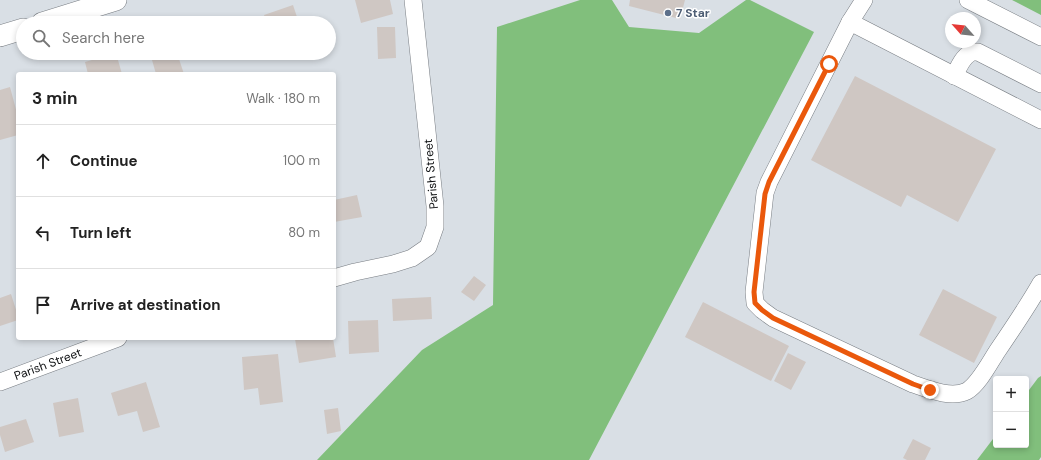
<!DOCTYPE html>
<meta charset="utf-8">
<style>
body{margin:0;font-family:"DM Sans",sans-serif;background:#f6f6f6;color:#222}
.controls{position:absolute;right:12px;bottom:12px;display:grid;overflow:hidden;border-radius:4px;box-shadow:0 2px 6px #0003}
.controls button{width:36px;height:36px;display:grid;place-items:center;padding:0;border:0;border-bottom:1px solid #e0e0e0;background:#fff;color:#222;font:20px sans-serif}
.compass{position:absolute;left:945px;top:12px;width:36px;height:36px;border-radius:50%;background:#fff;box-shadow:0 2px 6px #0003;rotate:297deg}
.stop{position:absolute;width:12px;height:12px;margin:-9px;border:3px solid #ea580c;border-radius:50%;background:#fff}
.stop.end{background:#ea580c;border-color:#fff;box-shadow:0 1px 4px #0008}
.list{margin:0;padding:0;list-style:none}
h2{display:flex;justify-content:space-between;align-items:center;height:52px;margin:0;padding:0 16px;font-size:17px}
h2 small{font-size:13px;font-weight:400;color:#767676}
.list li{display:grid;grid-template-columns:26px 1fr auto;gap:12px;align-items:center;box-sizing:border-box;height:72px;padding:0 16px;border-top:1px solid #e0e0e0}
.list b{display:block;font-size:15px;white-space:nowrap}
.list em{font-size:13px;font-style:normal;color:#767676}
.icon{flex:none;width:22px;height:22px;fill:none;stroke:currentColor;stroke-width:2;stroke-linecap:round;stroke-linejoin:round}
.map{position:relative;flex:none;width:1041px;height:460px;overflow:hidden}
.search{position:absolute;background:#fff;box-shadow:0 2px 6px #0003;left:16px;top:16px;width:320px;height:44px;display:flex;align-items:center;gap:10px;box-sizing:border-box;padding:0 14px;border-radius:22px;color:#767676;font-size:15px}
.panel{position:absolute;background:#fff;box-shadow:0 2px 6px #0003;left:16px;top:72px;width:320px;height:268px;border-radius:4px}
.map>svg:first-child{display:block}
</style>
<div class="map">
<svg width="1041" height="460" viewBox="0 0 1041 460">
<rect width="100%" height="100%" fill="#d9dfe5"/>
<path fill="#81bf7c" d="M 580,0 L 612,0 L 629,27 L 699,33 L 746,0 L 750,0 L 814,32 L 589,460 L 317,460 L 422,350 L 493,305 L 497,27 Z
M 1012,0 L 1041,0 L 1041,15 Z
M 1041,376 L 1041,457 L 1039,460 L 977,460 L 996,435 L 996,445 L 1026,445 L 1026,394 L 1038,378 Z"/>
<path fill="#cfc7c3" d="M 355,0 L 390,0 L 393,14 L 361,23 Z
M 630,0 L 685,0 L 680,19 L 629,6 Z
M 293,5 L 299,23 L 267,23 L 264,15 Z
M 377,27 L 395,27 L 396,58 L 378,59 Z
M 116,53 L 122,74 L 88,74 L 85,62 Z
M 150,53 L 177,53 L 184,74 L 156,74 Z
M 215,53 L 241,53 L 241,54 L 216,58 Z
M 855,76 L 996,149 L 958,222 L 907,195 L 901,207 L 811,160 Z
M 10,87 L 18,117 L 18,135 L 0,140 L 0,90 Z
M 357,195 L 362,217 L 334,222 L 334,200 Z
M 474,276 L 486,285 L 474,301 L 461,292 Z
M 943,289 L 997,317 L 974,363 L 919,335 Z
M 11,294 L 18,316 L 18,320 L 0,326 L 0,298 Z
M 431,297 L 432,319 L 393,321 L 392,299 Z
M 703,302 L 789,346 L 771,381 L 685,337 Z
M 378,320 L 379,352 L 349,354 L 348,321 Z
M 302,338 L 333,338 L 336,357 L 299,363 L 295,339 Z
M 788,353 L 806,362 L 791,390 L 774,381 Z
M 278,354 L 283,402 L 260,405 L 258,388 L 244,390 L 242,357 Z
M 146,382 L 160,427 L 143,432 L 137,411 L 118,416 L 111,393 Z
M 78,398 L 84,432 L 59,437 L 53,403 Z
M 338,408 L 341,431 L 327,434 L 324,410 Z
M 26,419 L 34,442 L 5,452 L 0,435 L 0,427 Z
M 913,439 L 931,448 L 925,460 L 907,460 L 903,458 Z"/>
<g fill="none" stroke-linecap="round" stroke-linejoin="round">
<defs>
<g id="minor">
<path d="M 864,0 L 850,22 L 769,182 L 765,193 L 754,292 L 755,303 L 762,310 L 773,318 L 913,384 C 928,389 951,399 967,391 C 979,384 990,362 998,350 C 1013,328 1028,306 1041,283"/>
<path d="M 968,0 L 1041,37"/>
<path d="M 850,22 L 1041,120"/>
<path d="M 954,76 C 958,69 962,58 969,54 C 972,51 975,52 978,52 L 1041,84"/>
<path d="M 334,278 L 355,272 L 393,264 L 412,258 L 428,247 L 435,227 L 435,206 L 413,0"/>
<path id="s1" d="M 0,382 L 118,338"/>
</g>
<path id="major" d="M 42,23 L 116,0
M 0,36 L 23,29"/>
</defs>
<use href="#minor" stroke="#787d83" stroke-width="18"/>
<use href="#major" stroke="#787d83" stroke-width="22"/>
<use href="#minor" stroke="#fff" stroke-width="17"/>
<use href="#major" stroke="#fff" stroke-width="21"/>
</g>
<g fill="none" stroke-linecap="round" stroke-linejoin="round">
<path stroke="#ea580c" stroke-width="5" d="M 829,64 L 769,182 L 765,194 L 754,292 L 755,303 L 762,310 L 773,318 L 913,384 L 930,390"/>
</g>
<circle fill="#5c6f8a" stroke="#fff" stroke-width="1.5" cx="668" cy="13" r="4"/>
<g text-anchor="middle" stroke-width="3" stroke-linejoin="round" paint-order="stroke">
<g font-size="12" font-weight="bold" fill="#4e5e75" stroke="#fff" text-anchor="start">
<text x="676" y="17">7 Star</text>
</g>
<g font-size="12" fill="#0e1012" stroke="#fff">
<text transform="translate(431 174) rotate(-95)" y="4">Parish Street</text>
<text dy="4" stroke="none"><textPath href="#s1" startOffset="51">Parish Street</textPath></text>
</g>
</g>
</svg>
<div class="controls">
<button>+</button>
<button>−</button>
</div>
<svg class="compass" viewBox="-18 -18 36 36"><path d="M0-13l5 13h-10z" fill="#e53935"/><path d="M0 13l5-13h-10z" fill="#767676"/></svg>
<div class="stop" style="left:829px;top:64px"></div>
<div class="stop end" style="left:930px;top:390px"></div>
<div class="search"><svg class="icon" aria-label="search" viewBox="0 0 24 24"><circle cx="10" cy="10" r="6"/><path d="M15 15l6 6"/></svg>Search here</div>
<section class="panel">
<h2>3 min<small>Walk · 180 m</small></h2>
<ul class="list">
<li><svg class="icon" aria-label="ahead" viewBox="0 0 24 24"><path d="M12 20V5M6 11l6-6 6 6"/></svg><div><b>Continue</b></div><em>100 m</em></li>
<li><svg class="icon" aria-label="left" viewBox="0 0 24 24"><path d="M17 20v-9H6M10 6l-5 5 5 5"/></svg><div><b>Turn left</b></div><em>80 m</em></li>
<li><svg class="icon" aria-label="arrive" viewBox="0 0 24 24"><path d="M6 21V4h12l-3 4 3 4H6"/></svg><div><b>Arrive at destination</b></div></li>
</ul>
</section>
</div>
